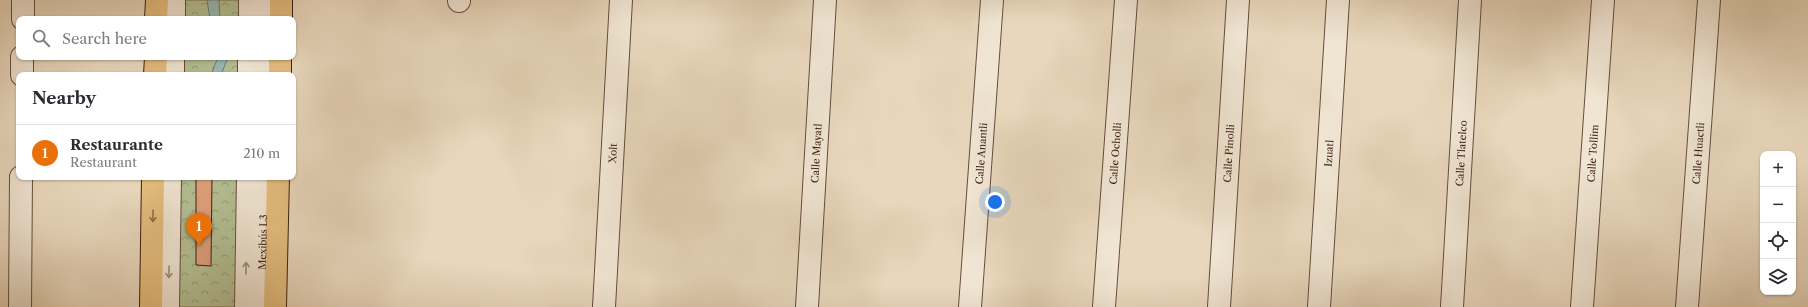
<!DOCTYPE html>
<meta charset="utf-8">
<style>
body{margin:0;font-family:"Libre Caslon Text",serif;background:#f7f7f7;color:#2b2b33}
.controls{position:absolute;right:12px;bottom:12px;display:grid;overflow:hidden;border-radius:8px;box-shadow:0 1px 3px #0004}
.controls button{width:36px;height:36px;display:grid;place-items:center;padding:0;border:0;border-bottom:1px solid #e1e1e2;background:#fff;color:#2b2b33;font:20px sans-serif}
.you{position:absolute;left:995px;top:202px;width:14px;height:14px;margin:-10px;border:3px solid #fff;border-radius:50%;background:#1a73e8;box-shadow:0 0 0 6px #1a73e833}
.badge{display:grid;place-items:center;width:26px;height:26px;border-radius:50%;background:#8f2418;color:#fff;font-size:13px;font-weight:700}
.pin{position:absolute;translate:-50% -33px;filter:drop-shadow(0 1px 2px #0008)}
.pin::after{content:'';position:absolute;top:21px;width:14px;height:12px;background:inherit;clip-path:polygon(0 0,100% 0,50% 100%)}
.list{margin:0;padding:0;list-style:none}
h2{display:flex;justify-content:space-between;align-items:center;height:52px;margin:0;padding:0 16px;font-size:17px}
h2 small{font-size:13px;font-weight:400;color:#7c7c81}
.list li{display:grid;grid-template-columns:26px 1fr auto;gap:12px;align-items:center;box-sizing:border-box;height:56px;padding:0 16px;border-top:1px solid #e1e1e2}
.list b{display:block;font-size:15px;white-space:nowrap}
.list p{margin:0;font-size:13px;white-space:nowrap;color:#7c7c81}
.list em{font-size:13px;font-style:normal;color:#7c7c81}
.icon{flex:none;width:22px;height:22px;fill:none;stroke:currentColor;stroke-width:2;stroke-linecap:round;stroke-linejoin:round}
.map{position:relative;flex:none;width:1808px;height:307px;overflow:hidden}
.search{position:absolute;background:#fff;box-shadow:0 1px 3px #0004;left:16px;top:16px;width:280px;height:44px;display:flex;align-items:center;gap:10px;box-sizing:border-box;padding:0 14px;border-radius:8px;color:#7c7c81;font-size:15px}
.panel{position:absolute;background:#fff;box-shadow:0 1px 3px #0004;left:16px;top:72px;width:280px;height:108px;border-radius:8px}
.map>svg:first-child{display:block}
</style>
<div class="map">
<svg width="1808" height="307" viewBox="0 0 1808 307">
<defs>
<pattern id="park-crowns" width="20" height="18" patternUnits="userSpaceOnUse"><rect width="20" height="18" fill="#b3bf93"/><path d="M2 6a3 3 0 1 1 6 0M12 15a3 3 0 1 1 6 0" fill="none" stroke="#939b77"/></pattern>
</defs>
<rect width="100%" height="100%" fill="#e8d7bc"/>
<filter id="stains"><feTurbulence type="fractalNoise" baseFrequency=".005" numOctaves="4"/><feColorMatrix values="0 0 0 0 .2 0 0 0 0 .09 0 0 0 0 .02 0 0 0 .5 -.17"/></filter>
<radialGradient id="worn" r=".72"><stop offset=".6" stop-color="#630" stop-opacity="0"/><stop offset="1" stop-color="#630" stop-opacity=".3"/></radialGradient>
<path fill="url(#park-crowns)" stroke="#776e52" d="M 167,0 L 244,0 L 244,19 L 167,19 Z
M 165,57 L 243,57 L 243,75 L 165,75 Z
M 162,177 L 242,177 L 241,307 L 163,307 Z"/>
<path fill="#97b9b4" stroke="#727b73" d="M 207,0 L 219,0 L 220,19 L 210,19 Z
M 218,57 L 228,57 L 221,75 L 211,75 Z"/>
<path fill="#dfa07b" stroke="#3b1e11" d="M 196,177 L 212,177 L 211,266 L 196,265 Z"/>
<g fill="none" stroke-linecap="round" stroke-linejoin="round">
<defs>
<g id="minor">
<path d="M 459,1 L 459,0"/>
<path d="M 23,19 L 23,0"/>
<path d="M 174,19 L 174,0"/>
<path d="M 250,19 L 250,0"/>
<path d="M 267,19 L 268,0"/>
<path d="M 22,75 L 22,57"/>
<path d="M 173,75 L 173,57"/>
<path d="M 249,75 L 249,57"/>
<path d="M 266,75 L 267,57"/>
<path d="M 20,307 L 21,177"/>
<path d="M 168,307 L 170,177"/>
<path d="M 246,307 L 248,177"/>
<path id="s1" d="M 261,307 L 264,177"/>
<path id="s2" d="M 604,307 L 621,0"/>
<path id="s3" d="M 807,307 L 825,0"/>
<path id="s4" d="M 970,307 L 992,0"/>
<path id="s5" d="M 1104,307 L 1126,0"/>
<path id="s6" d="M 1219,307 L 1238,0"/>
<path id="s7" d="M 1319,307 L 1338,0"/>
<path id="s8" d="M 1452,307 L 1470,0"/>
<path id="s9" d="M 1582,307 L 1603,0"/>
<path id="s10" d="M 1687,307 L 1709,0"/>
</g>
<path id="major" d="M 156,19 L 157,0
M 281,19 L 281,0
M 155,75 L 156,57
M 280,75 L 280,57
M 151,307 L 153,177
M 275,307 L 278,177"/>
</defs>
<use href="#minor" stroke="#664c3c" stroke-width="24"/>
<use href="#major" stroke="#3b1e11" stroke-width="24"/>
<use href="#minor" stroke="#f0e5d3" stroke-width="22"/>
<use href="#major" stroke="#e4bc7e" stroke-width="22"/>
</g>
<defs><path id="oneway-shaft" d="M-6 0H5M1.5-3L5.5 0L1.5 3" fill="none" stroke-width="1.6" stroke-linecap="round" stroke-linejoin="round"/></defs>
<use stroke="#906d48" href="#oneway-shaft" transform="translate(153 216) rotate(91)"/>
<g stroke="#9f8b7c">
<use href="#oneway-shaft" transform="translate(246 268) rotate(-89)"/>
<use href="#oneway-shaft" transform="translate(169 272) rotate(91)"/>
</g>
<g text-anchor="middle" stroke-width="3" stroke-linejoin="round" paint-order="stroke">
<g font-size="10" fill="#3b1e11" stroke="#f0e5d3">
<text dy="4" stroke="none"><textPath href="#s2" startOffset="154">Xolt</textPath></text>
<text dy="4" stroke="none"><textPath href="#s3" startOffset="154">Calle Mayatl</textPath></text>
<text dy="4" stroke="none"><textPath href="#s4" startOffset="154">Calle Anantli</textPath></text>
<text dy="4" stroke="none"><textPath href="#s5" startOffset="154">Calle Ocholli</textPath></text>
<text dy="4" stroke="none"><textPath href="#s6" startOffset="154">Calle Pinolli</textPath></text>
<text dy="4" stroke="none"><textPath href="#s7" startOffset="154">Izuatl</textPath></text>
<text dy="4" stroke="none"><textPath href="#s8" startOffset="154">Calle Tlatelco</textPath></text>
<text dy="4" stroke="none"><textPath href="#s9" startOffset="154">Calle Tollim</textPath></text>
<text dy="4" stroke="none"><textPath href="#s10" startOffset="154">Calle Huactli</textPath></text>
<text dy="4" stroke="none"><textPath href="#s1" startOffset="65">Mexibús L3</textPath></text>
</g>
</g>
<rect width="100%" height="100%" filter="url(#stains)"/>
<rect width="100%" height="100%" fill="url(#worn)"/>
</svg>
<div class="controls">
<button>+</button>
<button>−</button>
<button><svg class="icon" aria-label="locate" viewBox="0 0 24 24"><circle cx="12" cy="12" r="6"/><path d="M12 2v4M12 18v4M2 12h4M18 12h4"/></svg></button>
<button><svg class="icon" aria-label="layers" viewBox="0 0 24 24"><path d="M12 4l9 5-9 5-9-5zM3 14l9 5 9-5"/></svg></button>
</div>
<div class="you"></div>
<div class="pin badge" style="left:199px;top:246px;background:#e8710a">1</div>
<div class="search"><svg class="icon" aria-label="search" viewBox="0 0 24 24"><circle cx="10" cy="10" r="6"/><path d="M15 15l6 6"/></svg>Search here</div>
<section class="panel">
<h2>Nearby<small></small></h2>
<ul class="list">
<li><span class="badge" style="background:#e8710a">1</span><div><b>Restaurante</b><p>Restaurant</p></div><em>210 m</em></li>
</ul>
</section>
</div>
